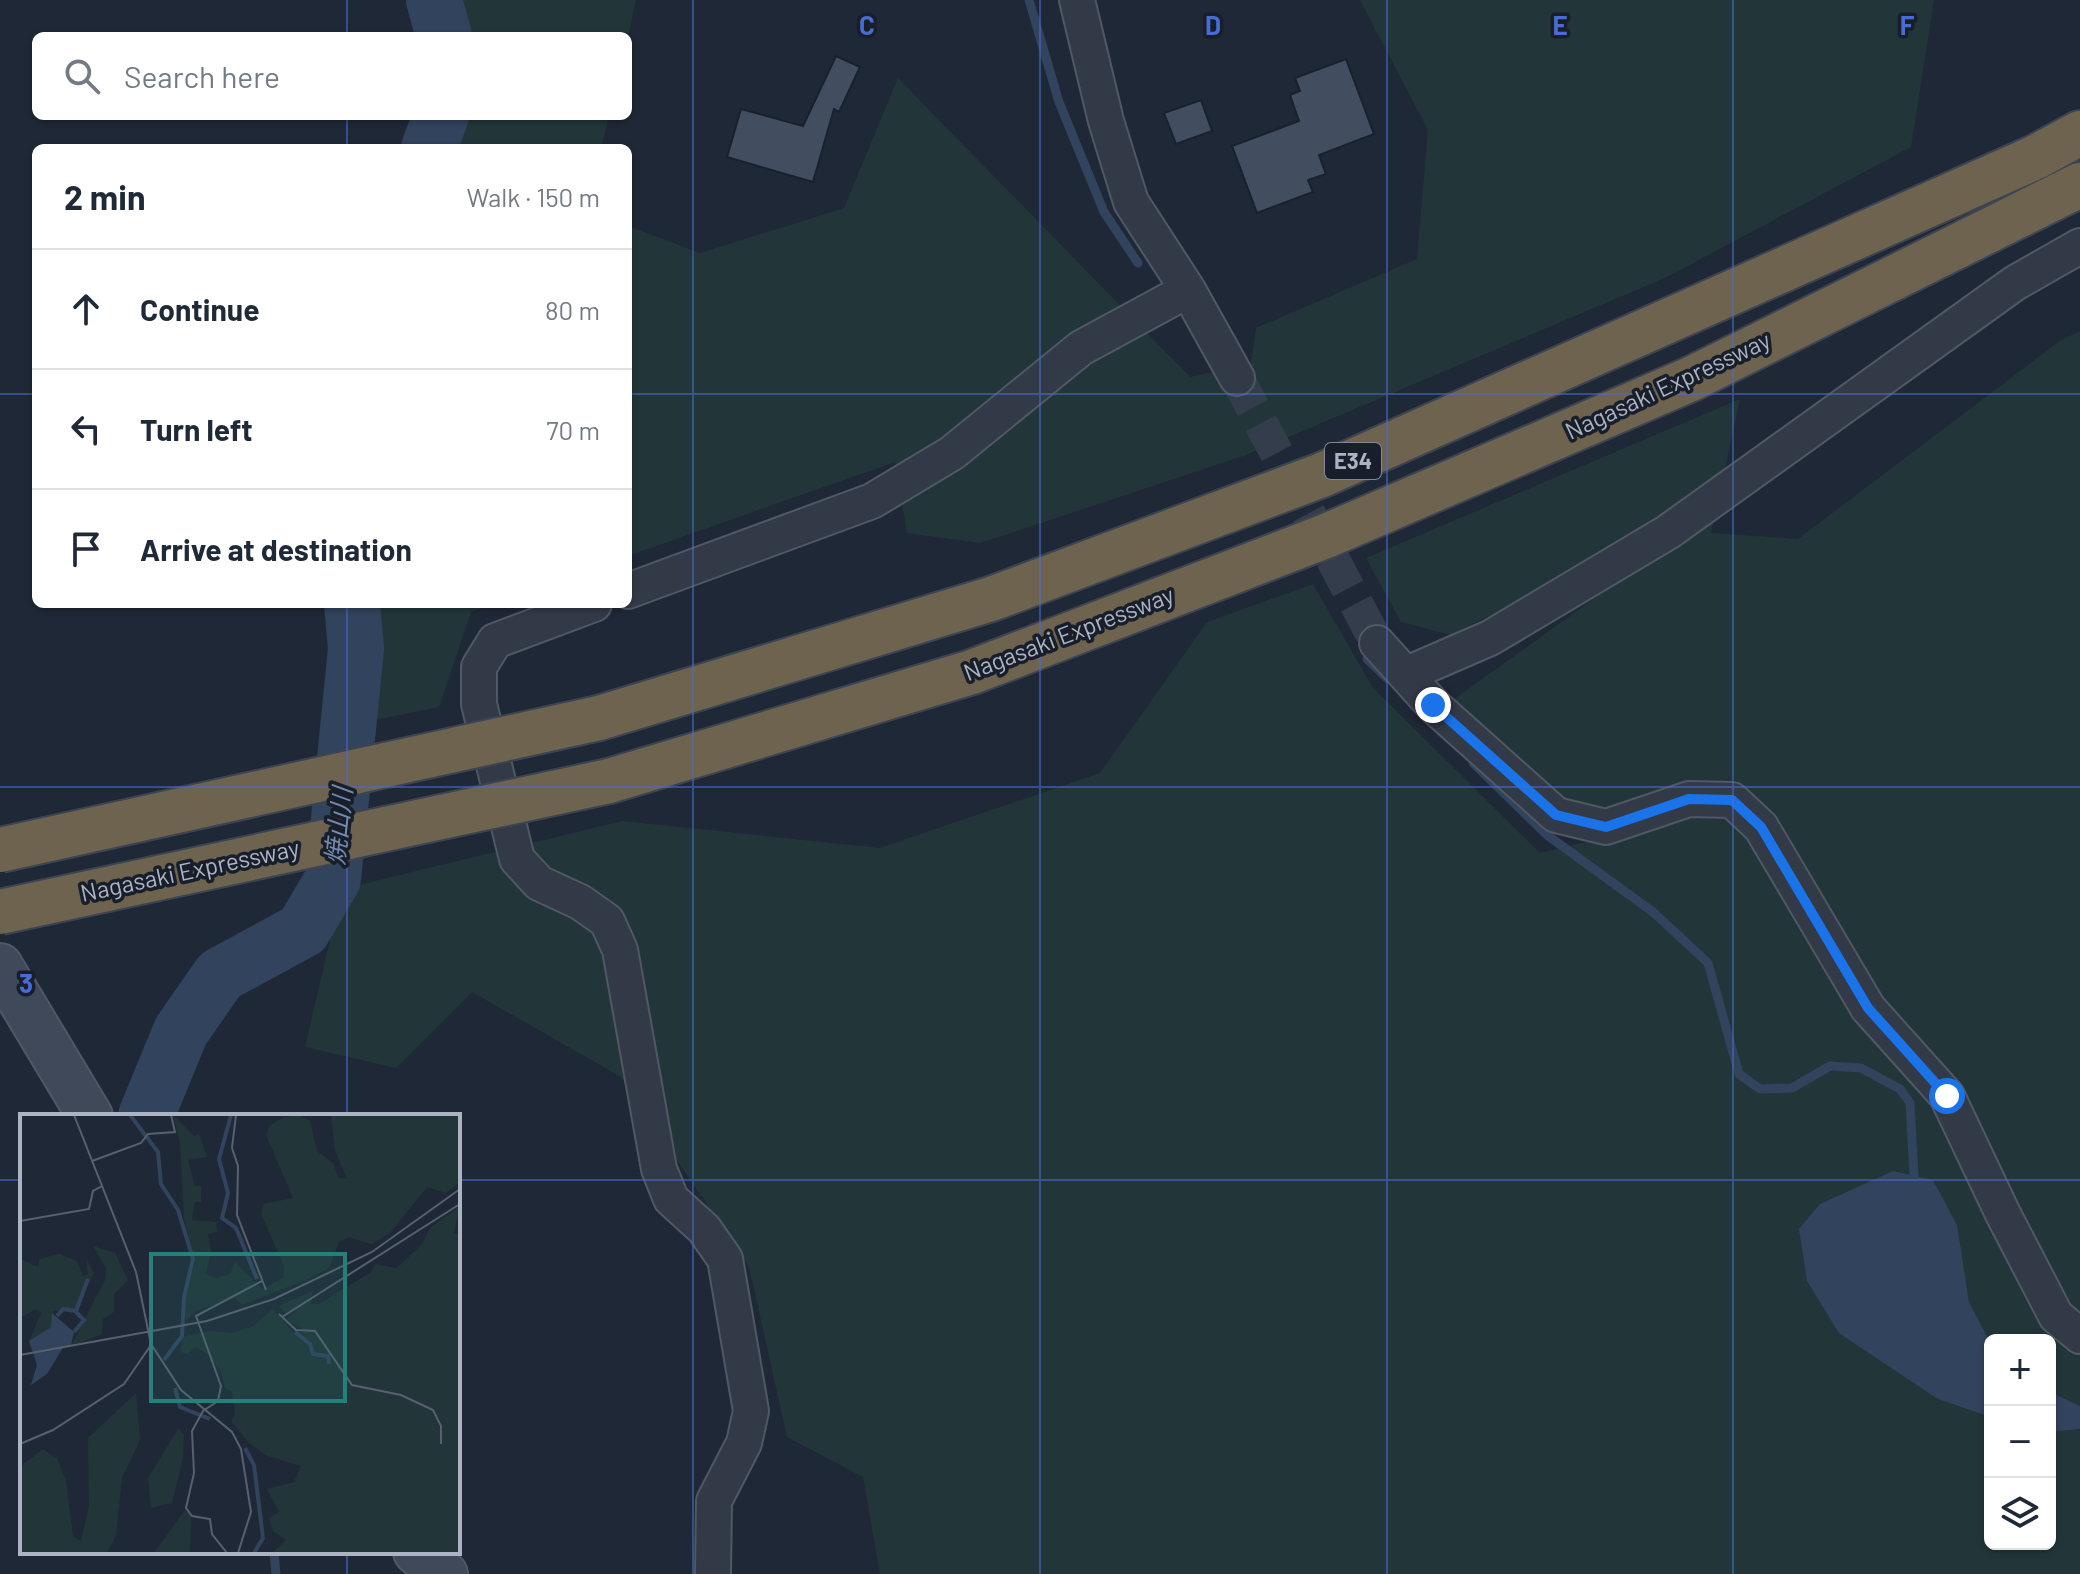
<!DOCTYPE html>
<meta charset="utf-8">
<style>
body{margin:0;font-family:Barlow,"Noto Sans JP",sans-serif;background:#f6f6f7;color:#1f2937}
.controls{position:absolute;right:24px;bottom:24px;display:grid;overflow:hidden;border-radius:12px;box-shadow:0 2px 6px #0004}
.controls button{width:72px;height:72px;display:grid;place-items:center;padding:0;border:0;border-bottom:2px solid #e0e1e3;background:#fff;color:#1f2937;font:40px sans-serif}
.stop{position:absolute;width:24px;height:24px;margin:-18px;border:6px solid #1a73e8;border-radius:50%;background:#fff}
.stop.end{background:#1a73e8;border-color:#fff;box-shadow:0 2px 8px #0008}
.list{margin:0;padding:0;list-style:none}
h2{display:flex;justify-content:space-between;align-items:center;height:104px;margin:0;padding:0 32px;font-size:34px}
h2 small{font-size:26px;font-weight:400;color:#747a83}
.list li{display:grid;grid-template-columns:52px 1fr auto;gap:24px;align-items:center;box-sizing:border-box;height:120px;padding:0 32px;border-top:2px solid #e0e1e3}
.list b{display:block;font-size:30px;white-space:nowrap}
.list em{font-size:26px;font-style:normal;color:#747a83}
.icon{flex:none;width:44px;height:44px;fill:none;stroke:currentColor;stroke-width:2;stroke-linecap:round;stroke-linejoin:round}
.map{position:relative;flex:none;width:2080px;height:1574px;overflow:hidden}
.search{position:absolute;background:#fff;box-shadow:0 2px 6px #0004;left:32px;top:32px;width:600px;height:88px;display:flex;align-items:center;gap:20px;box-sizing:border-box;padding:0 28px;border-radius:12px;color:#747a83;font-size:30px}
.panel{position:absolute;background:#fff;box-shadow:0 2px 6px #0004;left:32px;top:144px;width:600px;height:464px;border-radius:12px}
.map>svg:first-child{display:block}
</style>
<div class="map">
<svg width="2080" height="1574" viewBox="0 0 2080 1574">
<rect width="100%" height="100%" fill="#1f2836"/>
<path fill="#223639" d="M 448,0 L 636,0 L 628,36 L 455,36 Z
M 1360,0 L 1934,0 L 1911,147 L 1665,278 L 1246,455 L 980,543 L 907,533 L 895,462 L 628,556 L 628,226 L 700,253 L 844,208 L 898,78 L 1190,377 L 1251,364 L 1256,328 L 1417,259 L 1428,130 Z
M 459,116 L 609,116 L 601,148 L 451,148 Z
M 2080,331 L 2080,1406 L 2050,1392 L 2050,1340 L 1990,1342 L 1969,1302 L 1956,1225 L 1933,1180 L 1893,1172 L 1938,1399 L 1990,1417 L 1990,1544 L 2050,1544 L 2050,1432 L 2080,1429 L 2080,1574 L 880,1574 L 863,1477 L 787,1437 L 749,1267 L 621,1077 L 472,992 L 396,1068 L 305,1047 L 342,889 L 622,821 L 880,848 L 1100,773 L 1207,622 L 1313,584 L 1373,688 L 1540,853 L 1675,821 L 1703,781 L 1605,816 L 1562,805 L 1446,705 L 1606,590 L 1597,561 L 1451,635 L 1401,622 L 1366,558 L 1740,399 L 1711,533 L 1798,539 L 2061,340 Z
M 362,604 L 492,604 L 471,612 L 439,707 L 370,721 Z"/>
<path fill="#32435e" d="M 1893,1171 L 1933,1180 L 1957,1225 L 1969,1302 L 1990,1342 L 1990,1417 L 1938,1399 L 1839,1333 L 1807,1281 L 1799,1229 L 1820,1204 Z
M 2050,1392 L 2080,1406 L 2080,1429 L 2050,1432 Z"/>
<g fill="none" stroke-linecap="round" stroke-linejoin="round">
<path stroke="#32435e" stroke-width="9" d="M 1029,0 L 1059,102 L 1104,212 L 1138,263
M 1367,659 L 1388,679
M 1473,763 L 1547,835 L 1653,912 L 1708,963 L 1739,1074 L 1760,1089 L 1792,1088 L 1830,1066 L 1861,1068 L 1900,1089 L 1910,1103 L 1914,1176
M 274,1552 L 276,1574"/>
<path stroke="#32435e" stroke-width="56" d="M 434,0 L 444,36
M 429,148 L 441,116
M 146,1116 L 181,1031 L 220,975 L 303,930 L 333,879 L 356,649 L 352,604"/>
</g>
<path fill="#424d5f" stroke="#1a212d" stroke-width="2" d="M 836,56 L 860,67 L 839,112 L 834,109 L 813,182 L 727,157 L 741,109 L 803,126 Z
M 1346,59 L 1374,134 L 1319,155 L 1326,174 L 1308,180 L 1313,192 L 1257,213 L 1232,146 L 1299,121 L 1290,95 L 1300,91 L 1295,78 Z
M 1201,100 L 1212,131 L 1176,144 L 1164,113 Z"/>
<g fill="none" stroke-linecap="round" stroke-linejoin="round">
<path stroke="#343d4b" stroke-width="34" stroke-dasharray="34 17" stroke-linecap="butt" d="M 1237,378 L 1377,643"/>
<defs>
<path id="street" d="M 1077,0 L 1106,121 L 1131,202 L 1188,290 L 1237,378
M 628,591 L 872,501 L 952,453 L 1081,348 L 1188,290
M 594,604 L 495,641 L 479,667 L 479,704 L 517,859 L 539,883 L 580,902 L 607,921 L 620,950 L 659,1169 L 671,1199 L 704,1229 L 725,1259 L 751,1411 L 744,1443 L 714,1501 L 713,1574
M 1377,643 L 1433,705 L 1556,815 L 1606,827 L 1689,799 L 1732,800 L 1761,827 L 1868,1008 L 1947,1096 L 2003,1214 L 2056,1316 L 2080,1336
M 1407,674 L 1490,638 L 1668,532 L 2015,283 L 2080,246"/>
<path id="secondary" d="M 0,966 L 90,1116
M 416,1552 L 445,1574"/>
<path id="highway" d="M 599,718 L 991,599 L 1322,475 L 2036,157 L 2080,133
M 609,781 L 972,672 L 1326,536 L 1691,379 L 2080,185"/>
</defs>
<use href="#street" stroke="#505765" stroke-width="38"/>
<use href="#secondary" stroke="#505765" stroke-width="48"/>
<use href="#highway" stroke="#3d4451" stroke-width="48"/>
<use href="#street" stroke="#333a47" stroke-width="34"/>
<use href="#secondary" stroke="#40495a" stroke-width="44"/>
<use href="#highway" stroke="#6d634f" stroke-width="44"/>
<defs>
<path id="highway-bridge" d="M 0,850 L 599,718
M 0,912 L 609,781"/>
</defs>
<use href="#highway-bridge" stroke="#3d4451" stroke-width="48" stroke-linecap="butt"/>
<use href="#highway-bridge" stroke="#6d634f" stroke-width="44"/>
</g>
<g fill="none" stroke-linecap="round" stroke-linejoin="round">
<path stroke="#1a73e8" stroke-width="10" d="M 1433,705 L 1556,815 L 1606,827 L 1689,799 L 1732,800 L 1761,827 L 1868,1008 L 1947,1096"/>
</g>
<path fill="none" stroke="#486dd2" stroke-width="2" stroke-opacity="0.55" d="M 347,0 L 347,36M 693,0 L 693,1574M 1040,0 L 1040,1574M 1387,0 L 1387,1574M 1733,0 L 1733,1574M 347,116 L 347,148M 0,394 L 36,394M 628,394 L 2080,394M 347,604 L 347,1116M 0,787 L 2080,787M 0,1180 L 22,1180M 458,1180 L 2080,1180M 347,1552 L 347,1574"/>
<g text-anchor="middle" stroke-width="7" stroke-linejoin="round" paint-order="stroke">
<rect fill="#181f2b" stroke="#808796" stroke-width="2" x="1325" y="443" width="56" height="36" rx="6"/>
<g font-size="22" font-weight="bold" fill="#acb4c4">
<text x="1353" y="469">E34</text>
</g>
<g font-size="24" fill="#acb4c4" stroke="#181f2b">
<text transform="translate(1668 386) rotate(-25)" y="8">Nagasaki Expressway</text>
<text transform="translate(1069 634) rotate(-21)" y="8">Nagasaki Expressway</text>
<text transform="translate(190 871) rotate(-12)" y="8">Nagasaki Expressway</text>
</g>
<g font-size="26" font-style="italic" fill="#748aad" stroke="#181f2b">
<text transform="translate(339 826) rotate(-84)" y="9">焼山川</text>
</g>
</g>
<g transform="translate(20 1114)">
<rect width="440" height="440" fill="#1f2836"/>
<path d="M 153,1 L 174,22 L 179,20 L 187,43 L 168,46 L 175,72 L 181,72 L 181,88 L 175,88 L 172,106 L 196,108 L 197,118 L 188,120 L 191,137 L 186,160 L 196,164 L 210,160 L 215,148 L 242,175 L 263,164 L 264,152 L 241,100 L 243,90 L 273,84 L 246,21 L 250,11 L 264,3 L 280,1 L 290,7 L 297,37 L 313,49 L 319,64 L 327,65 L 315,37 L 311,1 L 438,1 L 440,68 L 426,79 L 407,73 L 370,119 L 352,130 L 329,123 L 319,128 L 309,154 L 286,166 L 222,191 L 214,184 L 175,197 L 166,207 L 164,188 L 175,149 L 164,106 L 160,29 ZM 440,92 L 434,119 L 440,121 L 440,439 L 252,439 L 266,426 L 253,417 L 249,404 L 259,398 L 247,375 L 274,368 L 281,352 L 245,341 L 228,328 L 211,307 L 215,300 L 212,278 L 205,274 L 201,258 L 189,241 L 175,233 L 168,240 L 160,238 L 163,223 L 189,217 L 213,219 L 234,212 L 253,195 L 274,220 L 287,217 L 266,206 L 280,193 L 266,199 L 258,192 L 293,177 L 291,190 L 299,190 L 351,158 L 355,150 L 377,154 L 402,130 L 410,114 ZM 73,132 L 95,139 L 108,166 L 94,180 L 94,198 L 83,205 L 82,220 L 51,232 L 85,166 L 86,155 ZM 39,140 L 57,147 L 63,162 L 68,161 L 66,144 L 74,159 L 56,196 L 33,197 L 31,213 L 9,227 L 21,199 L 16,195 L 0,204 L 0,145 L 18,153 L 19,145 ZM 116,279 L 120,326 L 102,364 L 96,421 L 87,439 L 0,439 L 1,352 L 23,335 L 37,345 L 46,366 L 53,422 L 61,427 L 69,393 L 68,324 ZM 158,315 L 164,320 L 163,344 L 152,389 L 131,394 L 128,364 ZM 165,396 L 171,402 L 170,439 L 134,439 Z" fill="#223639"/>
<path d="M 32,199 L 54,218 L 51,232 L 44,232 L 27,260 L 11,271 L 17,251 L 9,227 L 31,213 Z" fill="#32435e"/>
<path fill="none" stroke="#32435e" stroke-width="4" d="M 110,1 L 138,38 L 141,70 L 158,96 L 173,145 L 164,183 L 162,222 L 144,246M 211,1 L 199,45 L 208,79 L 202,104 L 216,114 L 237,165M 37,202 L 43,195 L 56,197 L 68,165M 54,218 L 64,206 L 56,198M 275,218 L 290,230 L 293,240 L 308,242 L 309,250M 155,274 L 160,293 L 190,305M 225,334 L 234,351 L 243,424 L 234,439"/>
<path fill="none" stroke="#57606f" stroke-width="2" d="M 54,1 L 116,158 L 131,230 L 161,276 L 212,318 L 221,335 L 231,398 L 218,439M 216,1 L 212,34 L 218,52 L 217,101 L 246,176M 72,47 L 121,29 L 128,20 L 155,18 L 151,1M 0,107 L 69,95 L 73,77 L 82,72M 259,200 L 276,216 L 295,217 L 332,271 L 381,281 L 413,296 L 421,312 L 421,330M 262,203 L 440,90M 0,241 L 187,207 L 254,185 L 352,138 L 440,75M 0,330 L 33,316 L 104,270 L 131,231M 207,439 L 192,420 L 190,405 L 172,402 L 166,394 L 174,359 L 172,317 L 183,297 L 198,287 L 201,272 L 176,202 L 242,167"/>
<path fill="#277f7b" fill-opacity="0.15" stroke="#277f7b" stroke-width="4" d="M 131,140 L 325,140 L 325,287 L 131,287 Z"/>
<rect width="440" height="440" fill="none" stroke="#acb4c4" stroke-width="4"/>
</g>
<g font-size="26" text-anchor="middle" font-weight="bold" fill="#486dd2" stroke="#181f2b" stroke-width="7" stroke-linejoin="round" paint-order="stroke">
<text x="867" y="35">C</text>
<text x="1213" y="35">D</text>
<text x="1560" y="35">E</text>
<text x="1907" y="35">F</text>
<text x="26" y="993">3</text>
</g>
</svg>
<div class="controls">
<button>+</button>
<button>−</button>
<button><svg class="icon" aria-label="layers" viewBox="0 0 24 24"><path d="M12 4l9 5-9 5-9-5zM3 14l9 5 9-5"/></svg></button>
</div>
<div class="stop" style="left:1947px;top:1096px"></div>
<div class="stop end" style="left:1433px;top:705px"></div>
<div class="search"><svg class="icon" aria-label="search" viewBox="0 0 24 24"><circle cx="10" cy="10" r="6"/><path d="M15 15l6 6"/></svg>Search here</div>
<section class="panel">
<h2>2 min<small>Walk · 150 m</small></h2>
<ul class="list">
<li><svg class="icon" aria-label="ahead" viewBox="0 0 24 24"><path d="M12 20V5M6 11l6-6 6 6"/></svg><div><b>Continue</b></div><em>80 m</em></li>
<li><svg class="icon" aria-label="left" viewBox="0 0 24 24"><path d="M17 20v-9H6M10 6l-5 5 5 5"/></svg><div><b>Turn left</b></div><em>70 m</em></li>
<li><svg class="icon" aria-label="arrive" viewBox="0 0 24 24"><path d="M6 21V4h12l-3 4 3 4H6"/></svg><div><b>Arrive at destination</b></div></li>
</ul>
</section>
</div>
